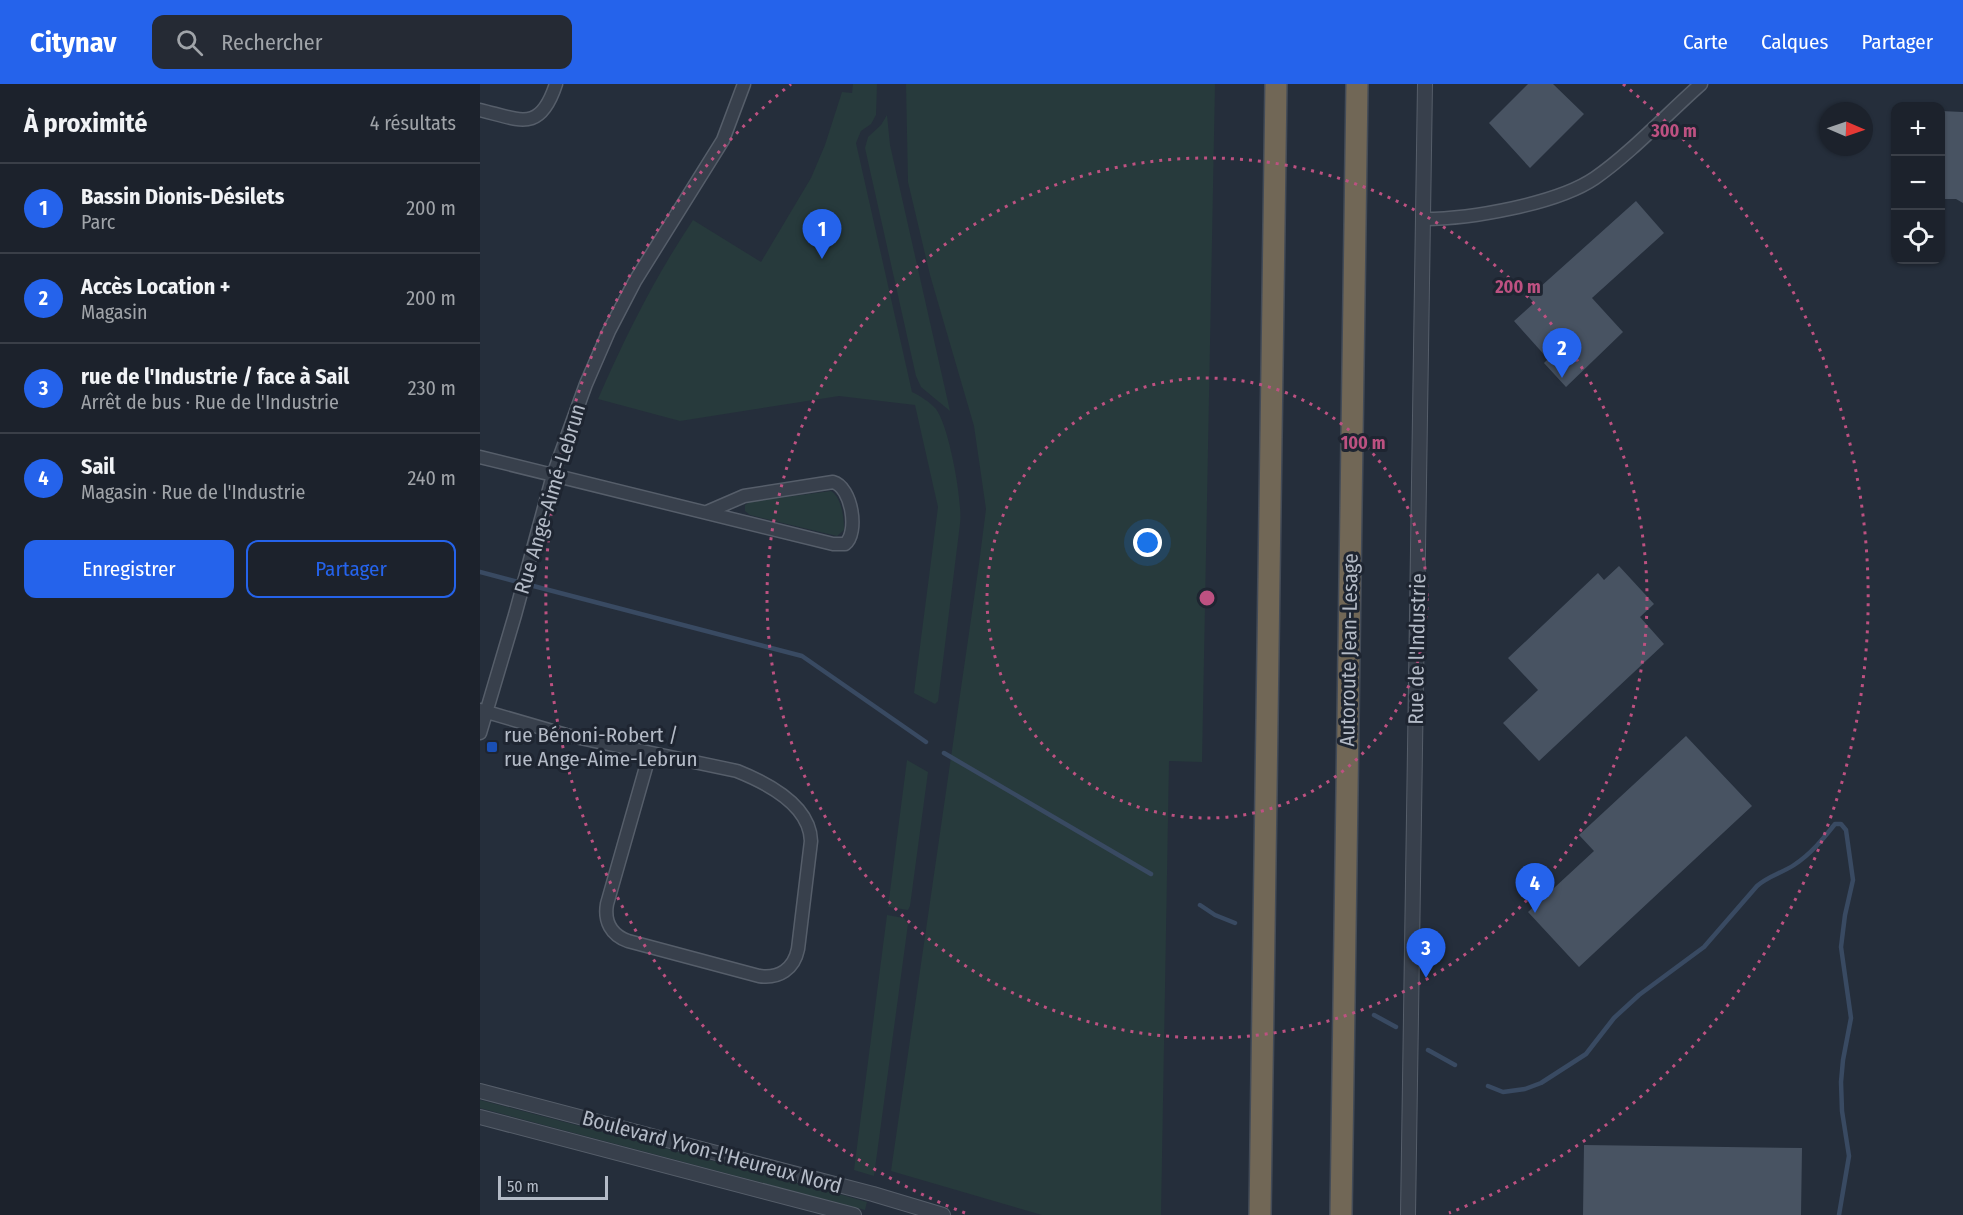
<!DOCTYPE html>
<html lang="fr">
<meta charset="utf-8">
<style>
body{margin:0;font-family:"Fira Sans Condensed",sans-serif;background:#252a34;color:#f1f3f6}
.controls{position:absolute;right:18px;top:18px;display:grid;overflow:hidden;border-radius:12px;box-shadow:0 2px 4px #0004}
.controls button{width:54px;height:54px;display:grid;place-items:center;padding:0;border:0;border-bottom:2px solid #3a3f48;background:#1c222c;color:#f1f3f6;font:30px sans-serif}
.compass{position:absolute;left:1339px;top:18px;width:54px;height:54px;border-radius:50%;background:#1c222c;box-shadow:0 2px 4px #0004;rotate:92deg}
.scale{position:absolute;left:18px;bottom:15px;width:110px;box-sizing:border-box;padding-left:6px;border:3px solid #b4bbc7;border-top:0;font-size:16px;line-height:21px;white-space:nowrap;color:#b4bbc7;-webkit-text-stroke:4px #1e2531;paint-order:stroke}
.you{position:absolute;left:668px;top:459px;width:21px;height:21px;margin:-15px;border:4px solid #fff;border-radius:50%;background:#1a73e8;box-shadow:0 0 0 9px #1a73e833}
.badge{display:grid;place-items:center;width:39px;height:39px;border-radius:50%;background:#2563eb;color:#fff;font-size:20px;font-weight:700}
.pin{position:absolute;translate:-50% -50px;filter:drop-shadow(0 2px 3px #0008)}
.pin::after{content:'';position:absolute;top:32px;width:21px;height:18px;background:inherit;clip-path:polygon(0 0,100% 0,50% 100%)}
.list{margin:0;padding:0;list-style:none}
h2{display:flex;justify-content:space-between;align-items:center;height:78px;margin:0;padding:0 24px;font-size:26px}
h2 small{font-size:20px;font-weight:400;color:#a0a4a9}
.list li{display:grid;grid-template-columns:39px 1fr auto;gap:18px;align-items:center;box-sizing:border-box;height:90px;padding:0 24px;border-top:2px solid #3a3f48}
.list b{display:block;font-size:22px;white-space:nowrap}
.list p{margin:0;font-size:20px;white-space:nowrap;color:#a0a4a9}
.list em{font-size:20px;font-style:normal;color:#a0a4a9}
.actions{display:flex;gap:12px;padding:18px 24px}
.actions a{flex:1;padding:14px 0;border:2px solid #2563eb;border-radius:12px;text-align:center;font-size:21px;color:#2563eb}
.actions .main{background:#2563eb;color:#fff}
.icon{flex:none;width:33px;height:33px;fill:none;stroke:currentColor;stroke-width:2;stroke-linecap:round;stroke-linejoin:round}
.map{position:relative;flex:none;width:1483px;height:1131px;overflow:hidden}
header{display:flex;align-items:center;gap:36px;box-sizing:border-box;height:84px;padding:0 30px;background:#2563eb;color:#fff}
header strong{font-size:28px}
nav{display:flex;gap:33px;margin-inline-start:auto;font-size:21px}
.search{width:420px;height:54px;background:#252a34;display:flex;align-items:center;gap:15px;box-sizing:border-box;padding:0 21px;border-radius:12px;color:#a0a4a9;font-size:22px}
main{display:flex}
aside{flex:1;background:#1c222c}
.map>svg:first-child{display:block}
</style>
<header>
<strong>Citynav</strong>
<div class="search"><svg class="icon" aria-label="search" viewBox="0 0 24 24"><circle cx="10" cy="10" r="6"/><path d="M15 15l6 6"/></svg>Rechercher</div>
<nav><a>Carte</a><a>Calques</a><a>Partager</a></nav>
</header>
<main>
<aside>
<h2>À proximité<small>4 résultats</small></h2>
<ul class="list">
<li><span class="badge">1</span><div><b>Bassin Dionis-Désilets</b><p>Parc</p></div><em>200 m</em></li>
<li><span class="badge">2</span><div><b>Accès Location +</b><p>Magasin</p></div><em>200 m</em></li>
<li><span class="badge">3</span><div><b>rue de l'Industrie / face à Sail</b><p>Arrêt de bus · Rue de l'Industrie</p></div><em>230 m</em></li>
<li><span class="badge">4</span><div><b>Sail</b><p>Magasin · Rue de l'Industrie</p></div><em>240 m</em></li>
</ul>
<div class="actions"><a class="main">Enregistrer</a><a>Partager</a></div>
</aside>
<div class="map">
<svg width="1483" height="1131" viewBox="0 0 1483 1131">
<rect width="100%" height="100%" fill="#252e3b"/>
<path fill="#273a3c" d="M 373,0 L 397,0 L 396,31 L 391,40 L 381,47 L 376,59 L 432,308 C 440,312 450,318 456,325 C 469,342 483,418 480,440 L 458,617 L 455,620 L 434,609 L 458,423 L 435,321 L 359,312 L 200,337 L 118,315 C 145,253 175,193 213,136 L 281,178 L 331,94 L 345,61 L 362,8 L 372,9 Z
M 426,0 L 735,0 L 722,678 L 689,677 L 681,1131 L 562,1131 L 411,1087 L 499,480 L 506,425 L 494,342 L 450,191 L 428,98 Z
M 407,31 L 410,61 L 470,327 L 441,303 L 436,292 L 385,64 L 388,53 L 401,41 Z
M 351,407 C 362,414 364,434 364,446 L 357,452 L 270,431 L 265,427 L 265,421 L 270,418 Z
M 427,676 L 448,688 L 430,822 L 428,826 L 408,823 Z
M 407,831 L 424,834 L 428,840 L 394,1092 L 374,1086 Z
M 0,1016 L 359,1110 L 387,1118 L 385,1126 L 0,1024 Z"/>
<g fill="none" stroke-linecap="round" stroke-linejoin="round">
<path stroke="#394a62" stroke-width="4.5" d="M 0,488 L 322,572 L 446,658
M 464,669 L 671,790
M 720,821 L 735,831 L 755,839
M 894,931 L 916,943
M 948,966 L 975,981
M 1008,1002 L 1023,1008 L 1045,1005 L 1061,999 L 1106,970 L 1134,934 L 1159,911 L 1224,863 L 1277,802 C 1288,792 1302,789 1314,781 C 1331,770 1343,755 1355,740 L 1361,740 L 1366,746 L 1373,796 L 1365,831 L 1361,863 L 1371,934 L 1363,976 L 1361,998 L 1362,1027 L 1369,1072 L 1359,1131"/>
</g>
<path fill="#485362" d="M 1048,0 L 1073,0 L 1104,30 L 1050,84 L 1009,39 Z
M 1461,27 L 1483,28 L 1483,119 L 1476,115 L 1461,115 Z
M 1156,117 L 1184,149 L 1112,214 L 1143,248 L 1086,303 L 1064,279 L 1068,275 L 1034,237 L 1054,219 L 1049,213 Z
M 1139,482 L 1174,520 L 1160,533 L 1184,560 L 1059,677 L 1023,639 L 1058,606 L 1028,574 L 1118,489 L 1124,496 Z
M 1206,652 L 1272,722 L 1099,883 L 1048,828 L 1114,767 L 1099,751 Z
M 1104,1061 L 1322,1064 L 1321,1131 L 1103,1131 Z"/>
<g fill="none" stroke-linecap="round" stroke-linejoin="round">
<defs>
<path id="minor" d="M 0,26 C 41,36 60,49 76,0
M 944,135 C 990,135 1077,120 1115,94 C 1151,69 1188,29 1221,0
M 0,373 L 353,460 L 365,460 C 379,449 372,403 353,398 L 264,412 L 227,428
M 0,626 L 86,651 L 257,687 C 287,699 330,721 331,757 L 318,865 C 314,885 299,895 279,892 L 148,857 C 131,851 124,837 127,820 L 170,669
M 0,649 L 35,531 L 73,391 L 106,300 L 129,247 L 155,197 L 243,56 L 264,0"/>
<path id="tertiary" d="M 0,1007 L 393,1110 L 463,1131
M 0,1033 L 374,1131
M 928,1131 L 945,0"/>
<path id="motorway" d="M 780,1131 L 796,0
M 861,1131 L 877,0"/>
</defs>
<use href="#minor" stroke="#565e6a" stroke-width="15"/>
<use href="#tertiary" stroke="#565e6a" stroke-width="16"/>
<use href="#motorway" stroke="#434b57" stroke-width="24"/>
<use href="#minor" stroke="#38404c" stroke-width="12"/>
<use href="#tertiary" stroke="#38404c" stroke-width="14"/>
<use href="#motorway" stroke="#716756" stroke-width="21"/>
</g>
<g fill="none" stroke="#bd5181" stroke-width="3" stroke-dasharray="3 6">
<circle cx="727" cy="514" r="220"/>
<circle cx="727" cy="514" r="440"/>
<path d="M485 1129A661 661 0 0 1 311 0M1143 0A661 661 0 0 1 969 1129"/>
</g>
<rect fill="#1a4fb4" stroke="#1e2531" stroke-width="2" x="6" y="657" width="12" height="12" rx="3"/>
<g text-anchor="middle" stroke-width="6" stroke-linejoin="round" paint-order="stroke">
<g font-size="21" fill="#b4bbc7" stroke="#1e2531">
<text transform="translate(70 415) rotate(-73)" y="7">Rue Ange-Aimé-Lebrun</text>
<text transform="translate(937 565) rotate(-89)" y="7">Rue de l'Industrie</text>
<text transform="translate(869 566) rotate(-89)" y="7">Autoroute Jean-Lesage</text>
<text transform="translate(232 1068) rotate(15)" y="7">Boulevard Yvon-l'Heureux Nord</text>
</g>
<g font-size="21" fill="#b4bbc7" stroke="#1e2531" text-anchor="start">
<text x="24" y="658">rue Bénoni-Robert /<tspan x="24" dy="24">rue Ange-Aime-Lebrun</tspan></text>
</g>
</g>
<circle cx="727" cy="514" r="9" fill="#bd5181" stroke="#1e2531" stroke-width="3"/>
<g font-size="18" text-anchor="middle" font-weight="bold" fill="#bd5181" stroke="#1e2531" stroke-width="6" stroke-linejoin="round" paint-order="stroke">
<text x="1194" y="53">300 m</text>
<text x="1038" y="209">200 m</text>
<text x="883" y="365">100 m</text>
</g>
</svg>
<div class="controls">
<button>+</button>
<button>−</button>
<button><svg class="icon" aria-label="locate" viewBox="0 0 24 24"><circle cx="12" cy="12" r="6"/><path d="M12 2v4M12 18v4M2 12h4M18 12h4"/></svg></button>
</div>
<svg class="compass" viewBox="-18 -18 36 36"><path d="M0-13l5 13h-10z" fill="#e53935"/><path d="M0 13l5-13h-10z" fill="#a0a4a9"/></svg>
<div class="scale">50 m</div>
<div class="you"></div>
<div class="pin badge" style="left:342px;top:175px">1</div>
<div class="pin badge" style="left:1082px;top:294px">2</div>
<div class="pin badge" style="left:946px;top:894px">3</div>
<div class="pin badge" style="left:1055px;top:829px">4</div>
</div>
</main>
